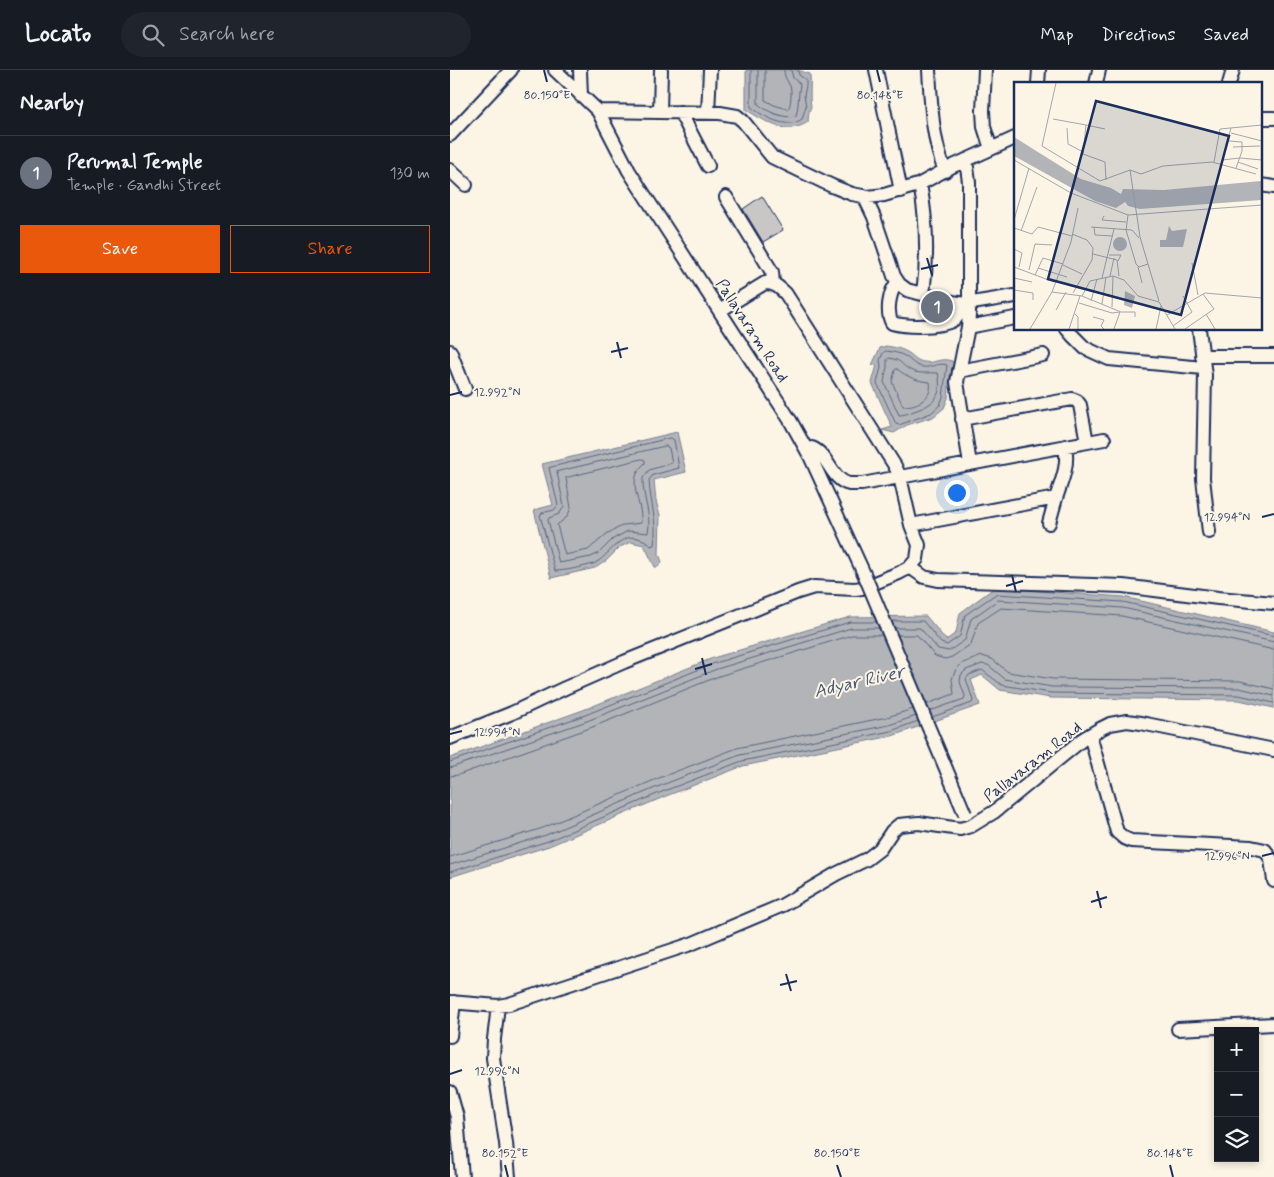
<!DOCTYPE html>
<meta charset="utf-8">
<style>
body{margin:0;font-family:Mynerve,sans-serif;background:#20242c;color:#f1f3f6}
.controls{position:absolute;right:15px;bottom:15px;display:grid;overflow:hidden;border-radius:0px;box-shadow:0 2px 8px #0003}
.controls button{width:45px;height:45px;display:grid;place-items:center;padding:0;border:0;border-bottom:1px solid #363941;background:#171b24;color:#f1f3f6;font:25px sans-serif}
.you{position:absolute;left:506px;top:422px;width:18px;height:18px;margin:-12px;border:4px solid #fff;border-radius:50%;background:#1a73e8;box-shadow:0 0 0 8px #1a73e833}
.badge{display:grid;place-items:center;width:32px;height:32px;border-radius:50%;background:#ea580c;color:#fff;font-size:16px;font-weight:700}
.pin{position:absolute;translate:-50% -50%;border:2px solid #fff;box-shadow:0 1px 5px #0006}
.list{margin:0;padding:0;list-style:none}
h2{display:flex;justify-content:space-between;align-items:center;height:65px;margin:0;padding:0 20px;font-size:21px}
h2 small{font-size:16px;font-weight:400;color:#9ea1a6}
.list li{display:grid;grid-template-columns:32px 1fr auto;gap:15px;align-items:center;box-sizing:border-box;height:75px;padding:0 20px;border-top:1px solid #363941}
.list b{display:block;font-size:19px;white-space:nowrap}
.list p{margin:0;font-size:16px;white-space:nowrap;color:#9ea1a6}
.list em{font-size:16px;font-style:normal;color:#9ea1a6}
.actions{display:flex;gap:10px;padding:15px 20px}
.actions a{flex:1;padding:11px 0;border:1px solid #ea580c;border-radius:0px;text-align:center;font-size:18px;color:#ea580c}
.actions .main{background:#ea580c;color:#fff}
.icon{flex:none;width:28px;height:28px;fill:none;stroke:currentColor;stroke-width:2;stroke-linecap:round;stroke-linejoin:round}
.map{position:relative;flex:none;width:824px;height:1107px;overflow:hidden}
header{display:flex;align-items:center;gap:30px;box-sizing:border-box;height:70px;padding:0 25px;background:#171b24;border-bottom:1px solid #363941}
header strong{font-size:24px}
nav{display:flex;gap:28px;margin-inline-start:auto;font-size:18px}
.search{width:350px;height:45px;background:#20242c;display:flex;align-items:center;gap:12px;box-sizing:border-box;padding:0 18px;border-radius:28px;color:#9ea1a6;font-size:19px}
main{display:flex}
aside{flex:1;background:#171b24}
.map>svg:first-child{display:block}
</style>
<header>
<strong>Locato</strong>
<div class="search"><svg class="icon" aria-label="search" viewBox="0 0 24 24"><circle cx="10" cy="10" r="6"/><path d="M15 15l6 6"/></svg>Search here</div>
<nav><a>Map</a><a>Directions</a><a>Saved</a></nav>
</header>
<main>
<aside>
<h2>Nearby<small></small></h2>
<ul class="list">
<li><span class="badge" style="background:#6b7280">1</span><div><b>Perumal Temple</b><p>Temple · Gandhi Street</p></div><em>130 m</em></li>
</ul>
<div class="actions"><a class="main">Save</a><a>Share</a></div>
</aside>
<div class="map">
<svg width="824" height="1107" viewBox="0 0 824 1107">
<rect width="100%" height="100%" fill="#fcf5e5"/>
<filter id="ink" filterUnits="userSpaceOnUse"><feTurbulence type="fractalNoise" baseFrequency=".02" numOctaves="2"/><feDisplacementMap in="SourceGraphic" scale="10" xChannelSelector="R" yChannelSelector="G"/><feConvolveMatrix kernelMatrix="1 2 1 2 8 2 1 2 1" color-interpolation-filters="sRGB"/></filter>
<g filter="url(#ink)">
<path fill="#b2b4b8" stroke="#767f94" d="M 296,0 L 348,0 L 360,4 C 361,16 359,26 361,37 L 359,41 L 358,52 C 335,67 316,51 296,40 Z
M 436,276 C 443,277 450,278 457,282 C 463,285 466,291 474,292 C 485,294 489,287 502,291 L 504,295 L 500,305 L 498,328 L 494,338 L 483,347 L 457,355 L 444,363 L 432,360 L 442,357 L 422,313 L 427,295 L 422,295 L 430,278 Z
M 227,362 L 236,402 L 204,410 L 206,431 L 210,445 L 209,484 L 212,492 L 208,497 L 205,497 L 194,475 L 181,472 L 170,477 L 156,491 L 145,498 L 101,508 L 84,440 L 103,435 L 92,394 Z
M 544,518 L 674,527 L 824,562 L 824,638 L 789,630 L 601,628 L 550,620 L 532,605 L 521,610 L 530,635 L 442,666 L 293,696 L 216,726 L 99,776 L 0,807 L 0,688 L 133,640 L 263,588 L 400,547 L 476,546 L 496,570 L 506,563 L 510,543 Z"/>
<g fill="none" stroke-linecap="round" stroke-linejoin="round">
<path stroke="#576482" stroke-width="1" d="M 301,0 L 301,37 C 314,47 337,60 352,49 L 356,36 L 354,25 L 356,16 L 356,10 L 349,5 L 348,0
M 308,0 L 308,34 C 318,42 333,49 346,46 C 349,35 348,25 350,14 L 343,8 L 341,0
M 315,0 L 315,30 L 324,35 L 338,39 C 341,36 342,20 340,16 C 337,10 334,7 334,0
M 436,281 C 443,282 451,283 456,287 C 462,291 465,296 473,297 C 482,298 489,292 497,295 L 493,327 L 490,335 L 481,343 L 449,355 L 446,354 L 427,313 L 431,297 L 430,290 L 433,283 Z
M 439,288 C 452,290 450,294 460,300 C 470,305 478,302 488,303 C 493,326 485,334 464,341 C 459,343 454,345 449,345 L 434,312 L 437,297 L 437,290 Z
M 447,299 C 457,307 467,311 480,312 C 483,328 468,336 453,336 L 442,312 L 445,300 Z
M 221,368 L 224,370 L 229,398 L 203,405 L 199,410 C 200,432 208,453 204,475 L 201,476 C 197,471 194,470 188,468 C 167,463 160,487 143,494 C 133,497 115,501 105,501 L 90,445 L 92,443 L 104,440 L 108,435 L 99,398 Z
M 216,376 L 219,378 L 222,393 L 199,400 L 193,408 C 192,427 202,445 198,463 L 178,461 L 163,469 L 149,483 L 141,487 L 109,493 L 98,450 L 99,448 L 109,444 L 114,437 L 107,402 Z
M 192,389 L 195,390 L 195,393 C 174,412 193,431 191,453 L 174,455 L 158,463 L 138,480 L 115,485 L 107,455 L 117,447 L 121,438 L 116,408 Z
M 442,551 L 473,551 L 491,573 L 497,575 L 510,566 L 515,545 L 546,524 L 673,532 L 824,566
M 445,558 L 470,558 L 488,579 L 499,581 L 515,570 L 521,549 L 548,530 L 673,538 L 824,572
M 448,565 L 467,565 L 485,586 L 495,589 L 502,587 L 521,574 L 528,553 L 551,538 L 672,546 L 824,580
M 477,634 L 504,624 L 502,609 L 506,599 L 513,593 L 532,586 L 542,589 L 558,602 L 603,609 L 790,611 L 824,619
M 480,641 L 514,629 L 515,626 L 510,612 L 511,605 L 516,600 L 532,594 L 538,595 L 555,609 L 602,617 L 789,618 L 824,626
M 482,647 L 522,633 L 523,630 L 516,609 L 519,605 L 532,600 L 552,615 L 601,623 L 789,625 L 824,633
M 0,692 L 135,645 L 265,593 L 400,552 L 426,552
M 0,698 L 137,651 L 267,599 L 401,558 L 429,558
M 0,706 L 8,705 L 140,658 L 269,606 L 402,565 L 432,565
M 0,787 L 93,758 L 209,708 L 287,678 L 437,647 L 463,639
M 0,795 L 96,765 L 212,715 L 290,685 L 439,655 L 466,646
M 0,802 L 98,771 L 214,721 L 292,691 L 441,661 L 468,651"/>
</g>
<path fill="#c8c7c6" stroke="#1b2f5e" d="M 312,126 L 333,160 L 313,172 L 293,139 Z"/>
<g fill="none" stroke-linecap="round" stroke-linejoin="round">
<defs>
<path id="minor" d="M 105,0 L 148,41 L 270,43 L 287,46 L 293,51 L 322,87 L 382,116 L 402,124 L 418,127 L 434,125 L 468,115 L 501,97 L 565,68
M 130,0 L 131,26
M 426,0 L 451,121
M 479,0 C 481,34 482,69 495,101
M 535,0 L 533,41 L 534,57 L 541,79
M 588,14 L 589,0
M 646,14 L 649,0
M 779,14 L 783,0
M 148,41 L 179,101 L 340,350 L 360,386 L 415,506
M 210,42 L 211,0
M 230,42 L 258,96
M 258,43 L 260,0
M 810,48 L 824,48
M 0,65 L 61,0
M 516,90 L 519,112 L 519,245 L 518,257 L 507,312 L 520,394
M 0,100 L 16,115
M 470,114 C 477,151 478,187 473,224
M 810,115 L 824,117
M 414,126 L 424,147 L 444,206 L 449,214 L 457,220 L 502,232 L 516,234 L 565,226
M 276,127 L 322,202 L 323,213
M 448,212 C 439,221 436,242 442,253 C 456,257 495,258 506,248 C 510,244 511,239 512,234
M 518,257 L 565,248
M 617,259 L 622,265 L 635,278 L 659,289 L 753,298
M 749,259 L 755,305 L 753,408 L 759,462
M 0,281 L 15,319
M 752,286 L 824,286
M 509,301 L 593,285
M 512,349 L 622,329 L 627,331 L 630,335 L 637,372
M 357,381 L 362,378 C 378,384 381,410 399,414 C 403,414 408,414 412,414 L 654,369
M 606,428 C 612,410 619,395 615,376
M 461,455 L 606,428 L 599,453
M 460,497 L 474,507 L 488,510 L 673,516 L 768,528 L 824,533
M 640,665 L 667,762 L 674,768 L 681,771 L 801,777 L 815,780 L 821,789 L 824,811
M 0,668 L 62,643 L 115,618 L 174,592 L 348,522 L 364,517 L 405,519 L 412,518 L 449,503 L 460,497 L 467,489 L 469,475 L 461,455 L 450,407 L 445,396 L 336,224 C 329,217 325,213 315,213 L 271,240
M 0,932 L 48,936 L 59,934 L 241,874 L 333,835 L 386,804 L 417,789 L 430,779 L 442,761 L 449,755 L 469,753 L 510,759 L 521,756 L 544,742 L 633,669 L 650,659 L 660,654 L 677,651 L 691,653 L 824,680
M 48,936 L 44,969 L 43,988 L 56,1073 L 59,1107
M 728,959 L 824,954
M 0,966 L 4,932
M 0,1022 L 7,1047 L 12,1107"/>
</defs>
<use href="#minor" stroke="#1b2f5e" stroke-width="16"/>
<use href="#minor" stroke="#fcf5e5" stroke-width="12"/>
<defs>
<path id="minor-bridge" d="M 415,506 L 515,744"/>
</defs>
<use href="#minor-bridge" stroke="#1b2f5e" stroke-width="16" stroke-linecap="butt"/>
<use href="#minor-bridge" stroke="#fcf5e5" stroke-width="12"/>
</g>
</g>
<path fill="none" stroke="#1b2f5e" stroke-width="2" d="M 94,0 L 97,12M 427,0 L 430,12M 477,188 L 482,205M 471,199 L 488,195M 167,272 L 171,288M 161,282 L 178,278M 0,325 L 12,322M 812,447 L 824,444M 562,505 L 566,522M 556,516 L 573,511M 252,588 L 256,605M 245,599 L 262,594M 0,664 L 12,661M 812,786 L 824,783M 647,821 L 651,838M 641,832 L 657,827M 336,904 L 341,921M 330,915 L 347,911M 0,1004 L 12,1000M 55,1095 L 58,1107M 387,1095 L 391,1107M 720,1095 L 723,1107"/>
<g text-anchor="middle" stroke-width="4" stroke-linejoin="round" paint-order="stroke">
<g font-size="16" fill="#1b2f5e" stroke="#fcf5e5">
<text transform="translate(303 260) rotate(57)" y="6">Pallavaram Road</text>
<text transform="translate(582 691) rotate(-38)" y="6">Pallavaram Road</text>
</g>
<g font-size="18" font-style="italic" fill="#485779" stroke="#fcf5e5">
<text transform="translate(409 611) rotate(-13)" y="6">Adyar River</text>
</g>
</g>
<g transform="translate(564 12)">
<rect width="248" height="248" fill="#fcf5e5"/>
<path d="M 0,55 L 67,97 L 97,106 L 107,112 L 109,107 L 150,108 L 247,99 L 247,118 L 126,127 L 114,124 L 111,120 L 102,126 L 81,119 L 0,74 ZM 155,144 L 158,149 L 173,147 L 169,165 L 146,165 L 146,158 L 152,158 ZM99 162a7 7 0 1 1 14 0a7 7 0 1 1-14 0ZM 111,209 L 121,214 L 118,226 L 110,223 Z" fill="#b2b4b8"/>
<path fill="none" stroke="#a2a6af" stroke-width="1" d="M 42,1 L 28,64 L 86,99 L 116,88M 39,37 L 72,43 L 69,72 L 91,80 L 92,98M 72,43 L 91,47M 53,46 L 54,62 L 69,70M 248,50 L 248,70M 217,51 L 248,59M 215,59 L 228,60 L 228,69 L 222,86M 219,65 L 246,64M 0,78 L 57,111 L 114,133M 208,78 L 226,76 L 248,78M 208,79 L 217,46M 200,80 L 206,47 L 248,43M 224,80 L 244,87M 116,88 L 126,155 L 145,219M 116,88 L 127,92 L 149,84 L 198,80 L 242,92M 90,134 L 88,138 L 112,140M 0,138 L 15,86M 77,145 L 118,148 L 125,156M 80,145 L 81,153 L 99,154M 0,146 L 18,152 L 24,145 L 58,154M 7,149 L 23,105M 58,152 L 73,158 L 79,166 L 78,178 L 59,211M 0,167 L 8,171 L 5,185M 79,172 L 103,178 L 105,194M 95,173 L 107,173 L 104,179M 178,181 L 184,213M 134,182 L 125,185 L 122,182 L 112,148 L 114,133 L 248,123M 49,183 L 68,192M 0,185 L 40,200M 124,185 L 128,201M 24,186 L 53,195M 15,188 L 21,162 L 38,163M 21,193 L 29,176 L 49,182M 96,194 L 100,176M 0,196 L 18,200M 88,196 L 100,147M 0,208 L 19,211 L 19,218M 38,210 L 57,160 L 64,126M 68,214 L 107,230 L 121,230 L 121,235M 77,219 L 83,197M 65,221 L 98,231 L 106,230 L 100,247M 88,222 L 92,195M 98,225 L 99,194M 42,228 L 52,210M 61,232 L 64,235 L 64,247M 192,232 L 201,247M 153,233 L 191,211 L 248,216M 79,235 L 90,238 L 87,244 L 90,247M 159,244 L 178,230 L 169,214M 16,247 L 38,210 L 68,214 L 76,199 L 99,194 L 110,198 L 124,214 L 145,220 L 161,247M 55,247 L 66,214M 142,247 L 147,224M 171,247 L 200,227 L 189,212"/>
<path fill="#1b2f5e" fill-opacity="0.15" stroke="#1b2f5e" stroke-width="2.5" d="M 82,19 L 215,54 L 167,233 L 34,197 Z"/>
<rect width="248" height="248" fill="none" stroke="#1b2f5e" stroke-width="2.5"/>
</g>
<g font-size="12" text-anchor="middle" fill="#1b2f5e" stroke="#fcf5e5" stroke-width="4" stroke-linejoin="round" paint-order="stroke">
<text x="97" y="29">80.150°E</text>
<text x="430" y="29">80.148°E</text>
<text x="47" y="326">12.992°N</text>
<text x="777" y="451">12.994°N</text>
<text x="47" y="666">12.994°N</text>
<text x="777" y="790">12.996°N</text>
<text x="47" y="1005">12.996°N</text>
<text x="55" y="1087">80.152°E</text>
<text x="387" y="1087">80.150°E</text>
<text x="720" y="1087">80.148°E</text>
</g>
</svg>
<div class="controls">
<button>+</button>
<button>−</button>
<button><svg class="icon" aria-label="layers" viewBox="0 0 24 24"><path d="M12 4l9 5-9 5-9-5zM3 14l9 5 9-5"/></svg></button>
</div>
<div class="you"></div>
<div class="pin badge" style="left:487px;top:237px;background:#6b7280">1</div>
</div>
</main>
